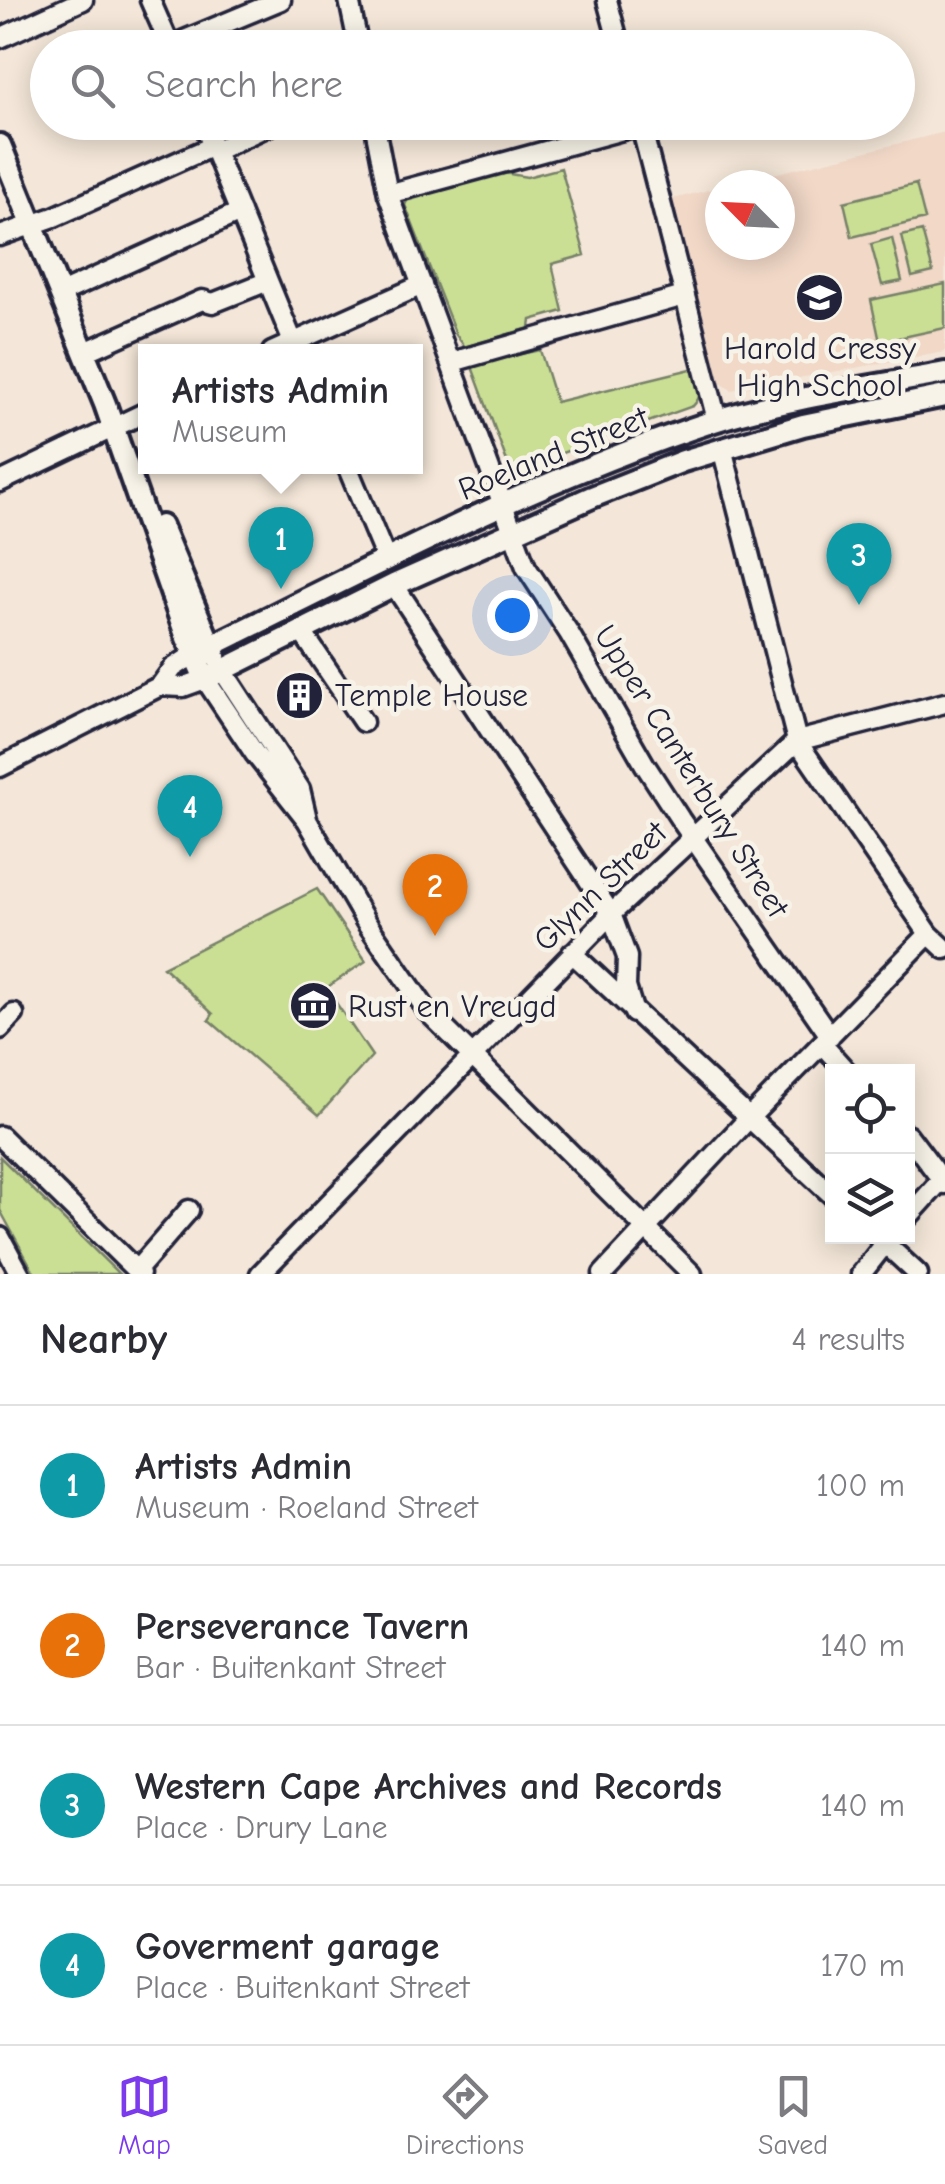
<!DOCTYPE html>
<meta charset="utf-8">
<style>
body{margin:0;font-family:"Comic Neue",sans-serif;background:#f2f2f3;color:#2b2b33}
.controls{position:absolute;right:30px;bottom:30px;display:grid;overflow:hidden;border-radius:0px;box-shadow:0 5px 25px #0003}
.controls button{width:90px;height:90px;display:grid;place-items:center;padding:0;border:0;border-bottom:2px solid #e1e1e2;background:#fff;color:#2b2b33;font:50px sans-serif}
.compass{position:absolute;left:705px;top:170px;width:90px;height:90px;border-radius:50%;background:#fff;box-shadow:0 5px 25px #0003;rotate:294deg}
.you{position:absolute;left:512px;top:615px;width:35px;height:35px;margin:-25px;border:8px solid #fff;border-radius:50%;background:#1a73e8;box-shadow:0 0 0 15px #1a73e833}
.badge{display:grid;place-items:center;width:65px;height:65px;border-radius:50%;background:#7c3aed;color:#fff;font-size:32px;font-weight:700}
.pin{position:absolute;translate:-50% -82px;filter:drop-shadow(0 2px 5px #0008)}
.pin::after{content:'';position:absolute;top:52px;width:35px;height:30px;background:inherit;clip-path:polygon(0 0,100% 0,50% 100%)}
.popup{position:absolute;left:138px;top:344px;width:285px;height:130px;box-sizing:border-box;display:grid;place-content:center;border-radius:0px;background:#fff;filter:drop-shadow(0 2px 8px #0005);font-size:32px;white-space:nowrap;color:#7c7c81}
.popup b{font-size:38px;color:#2b2b33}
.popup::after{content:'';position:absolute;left:50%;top:100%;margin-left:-20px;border:20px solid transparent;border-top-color:#fff}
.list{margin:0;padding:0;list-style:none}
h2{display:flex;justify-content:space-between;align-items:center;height:130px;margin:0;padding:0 40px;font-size:42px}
h2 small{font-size:32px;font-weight:400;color:#7c7c81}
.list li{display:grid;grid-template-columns:65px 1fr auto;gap:30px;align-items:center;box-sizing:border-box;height:160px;padding:0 40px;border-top:2px solid #e1e1e2}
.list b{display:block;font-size:38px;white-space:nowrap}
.list p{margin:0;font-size:32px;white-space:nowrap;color:#7c7c81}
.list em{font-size:32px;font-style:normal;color:#7c7c81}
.icon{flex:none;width:55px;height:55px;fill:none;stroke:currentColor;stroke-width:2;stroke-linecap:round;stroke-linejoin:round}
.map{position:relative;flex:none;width:945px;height:1274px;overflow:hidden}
.search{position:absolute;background:#fff;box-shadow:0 5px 25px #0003;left:30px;right:30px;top:30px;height:110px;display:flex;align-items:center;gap:25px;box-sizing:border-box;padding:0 35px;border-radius:55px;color:#7c7c81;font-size:38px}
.sheet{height:770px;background:#fff}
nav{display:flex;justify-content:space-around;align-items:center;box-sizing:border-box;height:140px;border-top:2px solid #e1e1e2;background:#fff;font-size:28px;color:#7c7c81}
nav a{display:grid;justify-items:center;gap:5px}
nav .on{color:#7c3aed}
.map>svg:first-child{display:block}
</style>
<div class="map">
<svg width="945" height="1274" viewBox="0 0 945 1274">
<rect width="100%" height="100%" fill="#f4e7d9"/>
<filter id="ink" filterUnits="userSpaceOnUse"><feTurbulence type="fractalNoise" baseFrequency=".01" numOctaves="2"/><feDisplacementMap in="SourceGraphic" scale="20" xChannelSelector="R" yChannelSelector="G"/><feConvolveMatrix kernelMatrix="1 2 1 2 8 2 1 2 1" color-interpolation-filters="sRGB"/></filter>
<g filter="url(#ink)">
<path fill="#f1d8c7" d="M 945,132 L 945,352 L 731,390 L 718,381 L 669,200 L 720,187 L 720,245 L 780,245 L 780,185 L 728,185 Z"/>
<path fill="#cbdf94" stroke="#768068" stroke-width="2.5" d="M 561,168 L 585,255 L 552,264 L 563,311 L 531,320 L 530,328 L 465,347 L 456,335 L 405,205 L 408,199 L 504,173 L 527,177 Z
M 916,184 L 925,219 L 852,237 L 844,202 Z
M 922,231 L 933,272 L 912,277 L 902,236 Z
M 892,238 L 902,281 L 882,285 L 871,244 Z
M 945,284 L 945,328 L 880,342 L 871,300 Z
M 540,350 L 556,402 L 695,368 C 699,382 705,394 693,406 L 523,467 L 513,466 L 506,459 L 471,364 Z
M 317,889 L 366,961 L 326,988 L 372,1056 L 319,1115 L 209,1020 L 213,1014 L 163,967 Z
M 0,1157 L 119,1274 L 35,1274 L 0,1210 Z"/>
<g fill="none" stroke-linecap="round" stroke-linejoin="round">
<defs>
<path id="minor" d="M 150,0 L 171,48
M 349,0 L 359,48
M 607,0 L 620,48
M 0,38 L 83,0
M 170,46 L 281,0
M 203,122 L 297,352
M 374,122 L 388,194 L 526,567 L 569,633 L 645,765 L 680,819 L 830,1036
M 640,122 L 717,420
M 215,151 L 277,122
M 388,194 L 641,125
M 0,236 L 54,217 L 213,146
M 61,293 L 240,212
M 85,352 L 202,300 L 213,303 L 268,281
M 272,352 L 422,285
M 452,362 L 684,296
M 722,448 L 797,741 L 929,934 L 945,949
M 347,466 L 385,557
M 0,482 L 146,412
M 394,585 L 611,914 L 627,957 L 626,987 L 634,1013
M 302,632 L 363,722
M 223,671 L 300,789 L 307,819
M 160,686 L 183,687 L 205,679 L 255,754 L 307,820 L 366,922 L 428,1012 L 692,1274
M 0,767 L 160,686 L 173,668 L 193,655
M 572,953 L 832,1195
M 0,1029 L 14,1014
M 822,1044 L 847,1072
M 908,1135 L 945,1184
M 0,1136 L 140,1274
M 908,1217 L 945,1176
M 877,1236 L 918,1274
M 0,1237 L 20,1274
M 136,1271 L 189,1210
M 260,1274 L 611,914 L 797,741 L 945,703
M 603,1274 L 750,1117 L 929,934
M 861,1274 L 891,1236"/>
<path id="major" d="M 0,145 L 105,404 L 187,638 L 205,679 L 394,585 L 592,497 L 683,461 L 803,425 L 945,396
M 161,526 L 215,656
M 193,655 C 364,571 532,481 714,421 C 785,398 871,387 945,373"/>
</defs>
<use href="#minor" stroke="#22223b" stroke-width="25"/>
<use href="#major" stroke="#22223b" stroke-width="28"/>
<use href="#minor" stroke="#f7f3e8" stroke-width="18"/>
<use href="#major" stroke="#f7f3e8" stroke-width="20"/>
</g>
</g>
<defs>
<symbol id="school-disc" viewBox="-11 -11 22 22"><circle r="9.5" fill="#22223b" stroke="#f7f3e8"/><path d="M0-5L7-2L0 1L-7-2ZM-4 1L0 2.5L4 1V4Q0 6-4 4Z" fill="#fff"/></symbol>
<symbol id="building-disc" viewBox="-11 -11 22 22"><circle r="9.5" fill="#22223b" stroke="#f7f3e8"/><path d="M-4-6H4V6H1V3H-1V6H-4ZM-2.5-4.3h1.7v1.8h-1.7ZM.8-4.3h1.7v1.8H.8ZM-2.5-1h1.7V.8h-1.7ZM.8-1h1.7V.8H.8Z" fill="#fff"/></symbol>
<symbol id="museum-disc" viewBox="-11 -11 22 22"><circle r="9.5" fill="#22223b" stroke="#f7f3e8"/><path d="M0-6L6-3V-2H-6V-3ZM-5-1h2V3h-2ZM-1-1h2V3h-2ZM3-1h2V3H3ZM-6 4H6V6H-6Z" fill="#fff"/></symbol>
</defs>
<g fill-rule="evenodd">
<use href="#school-disc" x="792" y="270" width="55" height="55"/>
<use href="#building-disc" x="272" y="668" width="55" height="55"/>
<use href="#museum-disc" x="286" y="978" width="55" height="55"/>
</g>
<g text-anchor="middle" stroke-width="9" stroke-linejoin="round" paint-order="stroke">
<g font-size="32" fill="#22223b" stroke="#f7f3e8" text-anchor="start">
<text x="820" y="359" text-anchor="middle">Harold Cressy<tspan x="820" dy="37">High School</tspan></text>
<text x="335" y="706">Temple House</text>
<text x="348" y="1017">Rust en Vreugd</text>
</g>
<g font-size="32" fill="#22223b" stroke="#f7f3e8">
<text transform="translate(553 453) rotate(-22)" y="11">Roeland Street</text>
<text transform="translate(692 771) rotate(58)" y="11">Upper Canterbury Street</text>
<text transform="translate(600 886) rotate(-44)" y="11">Glynn Street</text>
</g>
</g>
</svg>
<div class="controls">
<button><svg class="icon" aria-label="locate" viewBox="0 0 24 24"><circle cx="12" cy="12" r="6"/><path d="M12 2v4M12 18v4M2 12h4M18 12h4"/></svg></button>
<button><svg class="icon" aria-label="layers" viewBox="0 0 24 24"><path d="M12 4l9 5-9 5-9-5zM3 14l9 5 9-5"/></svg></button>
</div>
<svg class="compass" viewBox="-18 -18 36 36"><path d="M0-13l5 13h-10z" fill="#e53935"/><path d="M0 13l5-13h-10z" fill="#7c7c81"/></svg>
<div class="you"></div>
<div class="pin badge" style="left:281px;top:589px;background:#0f9aa8">1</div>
<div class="popup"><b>Artists Admin</b>Museum</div>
<div class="pin badge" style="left:435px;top:936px;background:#e8710a">2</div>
<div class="pin badge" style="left:859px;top:605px;background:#0f9aa8">3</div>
<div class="pin badge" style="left:190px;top:857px;background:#0f9aa8">4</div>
<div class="search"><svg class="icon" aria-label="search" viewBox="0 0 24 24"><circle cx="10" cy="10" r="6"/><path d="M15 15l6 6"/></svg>Search here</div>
</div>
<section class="sheet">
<h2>Nearby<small>4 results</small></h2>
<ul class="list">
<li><span class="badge" style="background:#0f9aa8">1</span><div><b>Artists Admin</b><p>Museum · Roeland Street</p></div><em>100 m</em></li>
<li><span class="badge" style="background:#e8710a">2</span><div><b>Perseverance Tavern</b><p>Bar · Buitenkant Street</p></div><em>140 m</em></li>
<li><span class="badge" style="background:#0f9aa8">3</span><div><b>Western Cape Archives and Records</b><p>Place · Drury Lane</p></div><em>140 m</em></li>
<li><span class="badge" style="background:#0f9aa8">4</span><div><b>Goverment garage</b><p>Place · Buitenkant Street</p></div><em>170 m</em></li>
</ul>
</section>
<nav>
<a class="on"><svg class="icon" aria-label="map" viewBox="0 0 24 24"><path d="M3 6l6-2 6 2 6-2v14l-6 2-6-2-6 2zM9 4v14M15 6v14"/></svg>Map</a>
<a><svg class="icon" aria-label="directions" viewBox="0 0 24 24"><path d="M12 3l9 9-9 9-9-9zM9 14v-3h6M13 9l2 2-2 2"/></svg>Directions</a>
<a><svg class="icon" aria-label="saved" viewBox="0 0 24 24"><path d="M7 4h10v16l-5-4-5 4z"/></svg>Saved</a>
</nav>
